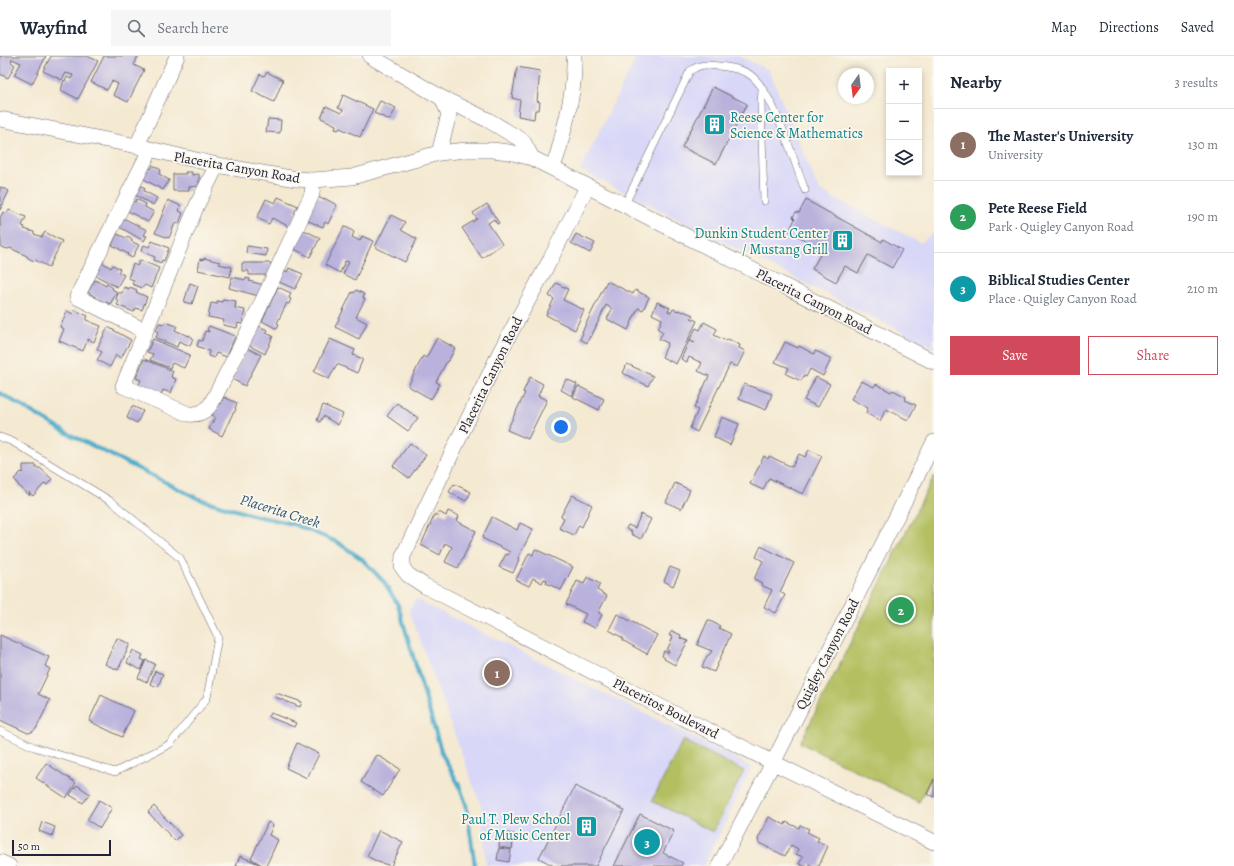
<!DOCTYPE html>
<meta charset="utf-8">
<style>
body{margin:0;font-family:Alegreya,serif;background:#f6f6f7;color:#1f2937}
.controls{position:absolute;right:12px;top:12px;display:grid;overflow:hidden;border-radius:0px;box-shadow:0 2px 6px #0003}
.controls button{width:36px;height:36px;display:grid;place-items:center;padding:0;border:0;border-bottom:1px solid #e0e1e3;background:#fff;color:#1f2937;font:20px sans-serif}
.compass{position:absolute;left:838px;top:12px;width:36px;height:36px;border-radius:50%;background:#fff;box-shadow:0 2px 6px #0003;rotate:194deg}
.scale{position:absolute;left:12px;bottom:10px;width:99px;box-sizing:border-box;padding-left:4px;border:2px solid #22223b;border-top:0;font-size:11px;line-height:14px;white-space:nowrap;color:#22223b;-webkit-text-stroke:3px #fbf7ec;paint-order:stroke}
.you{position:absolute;left:561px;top:371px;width:14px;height:14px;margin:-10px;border:3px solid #fff;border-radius:50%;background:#1a73e8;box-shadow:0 0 0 6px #1a73e833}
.badge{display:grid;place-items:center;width:26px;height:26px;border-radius:50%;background:#d1495b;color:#fff;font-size:13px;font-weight:700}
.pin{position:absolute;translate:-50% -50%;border:2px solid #fff;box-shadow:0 1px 4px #0006}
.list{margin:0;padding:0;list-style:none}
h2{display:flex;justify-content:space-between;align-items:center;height:52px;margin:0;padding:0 16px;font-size:17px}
h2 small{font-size:13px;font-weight:400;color:#747a83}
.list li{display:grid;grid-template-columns:26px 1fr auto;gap:12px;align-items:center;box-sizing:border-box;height:72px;padding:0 16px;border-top:1px solid #e0e1e3}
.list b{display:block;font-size:15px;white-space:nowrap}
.list p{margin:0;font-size:13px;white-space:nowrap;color:#747a83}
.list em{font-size:13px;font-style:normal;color:#747a83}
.actions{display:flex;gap:8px;padding:12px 16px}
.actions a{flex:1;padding:9px 0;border:1px solid #d1495b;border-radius:0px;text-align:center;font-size:14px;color:#d1495b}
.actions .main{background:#d1495b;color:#fff}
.icon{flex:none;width:22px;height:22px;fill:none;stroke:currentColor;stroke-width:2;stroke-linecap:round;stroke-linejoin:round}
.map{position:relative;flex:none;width:934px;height:810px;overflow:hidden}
header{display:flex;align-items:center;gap:24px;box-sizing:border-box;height:56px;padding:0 20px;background:#fff;border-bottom:1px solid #e0e1e3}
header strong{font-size:19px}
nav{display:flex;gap:22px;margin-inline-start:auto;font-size:14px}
.search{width:280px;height:36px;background:#f6f6f7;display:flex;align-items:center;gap:10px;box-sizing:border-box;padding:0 14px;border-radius:0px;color:#747a83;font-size:15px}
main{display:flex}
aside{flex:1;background:#fff}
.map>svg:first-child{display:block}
</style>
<header>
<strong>Wayfind</strong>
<div class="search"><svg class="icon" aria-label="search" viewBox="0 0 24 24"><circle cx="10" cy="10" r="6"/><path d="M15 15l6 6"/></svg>Search here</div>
<nav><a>Map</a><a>Directions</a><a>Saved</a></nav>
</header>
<main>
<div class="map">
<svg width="934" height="810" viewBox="0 0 934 810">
<rect width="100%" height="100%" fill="#fbf7ec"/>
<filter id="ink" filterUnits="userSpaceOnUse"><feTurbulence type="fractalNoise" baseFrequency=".025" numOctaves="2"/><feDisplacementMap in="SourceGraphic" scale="8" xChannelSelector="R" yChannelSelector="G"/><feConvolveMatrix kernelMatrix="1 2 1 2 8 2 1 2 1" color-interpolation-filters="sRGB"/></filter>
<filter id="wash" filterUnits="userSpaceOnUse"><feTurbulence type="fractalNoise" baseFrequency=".012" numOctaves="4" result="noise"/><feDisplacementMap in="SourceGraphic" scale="16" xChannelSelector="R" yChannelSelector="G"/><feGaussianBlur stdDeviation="0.9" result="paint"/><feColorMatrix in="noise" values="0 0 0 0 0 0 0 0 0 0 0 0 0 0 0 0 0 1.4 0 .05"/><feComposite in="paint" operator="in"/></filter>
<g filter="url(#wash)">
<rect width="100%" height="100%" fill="#f4e9d1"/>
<path fill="#d8d7f8" d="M 637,0 L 739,0 L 769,14 L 819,134 L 921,187 L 934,176 L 934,292 L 580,114 Z
M 415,543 L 752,711 L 704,810 L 486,810 L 481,750 L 409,554 Z"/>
<path fill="#b3bf61" stroke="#6a704e" d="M 934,420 L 934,717 L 919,746 L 800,687 Z
M 683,684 L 744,715 L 713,776 L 652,745 Z"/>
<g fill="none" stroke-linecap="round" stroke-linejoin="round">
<path stroke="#4bacca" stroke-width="4" d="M 0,337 L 67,377 L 199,443 L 252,459 L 293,468 L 337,486 L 362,503 L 384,526 L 398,549 L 442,698 L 459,729 L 466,748 L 475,810"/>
</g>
<g id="blocks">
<path fill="#bab2dd" d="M 0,0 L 46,0 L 32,28 L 14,19 L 21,7 L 12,3 L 11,6 L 15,9 L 8,22 L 0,18 Z
M 51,0 L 87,0 L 98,5 L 78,43 L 61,34 L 64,24 L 65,25 L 67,21 L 71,23 L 73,19 L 66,17 L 62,24 L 43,15 Z
M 104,0 L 138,0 L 134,9 L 144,14 L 128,46 L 113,39 L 118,28 L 112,25 L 107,34 L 91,26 Z
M 517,11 L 540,15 L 537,45 L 540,46 L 539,54 L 535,54 L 534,63 L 518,60 L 520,44 L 512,42 Z
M 267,16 L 283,24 L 274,46 L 252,35 L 260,18 L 264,20 Z
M 713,31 L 747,48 L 716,108 L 682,91 Z
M 343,39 L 373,53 L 360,81 L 340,72 L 338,74 L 335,73 L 336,69 L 321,62 L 326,50 L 341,57 L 343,54 L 338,52 Z
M 380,45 L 396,52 L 390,64 L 374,57 Z
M 268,63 L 281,64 L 280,77 L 266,76 Z
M 153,109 L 161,114 L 159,118 L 169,124 L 163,134 L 142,122 L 148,111 L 151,113 Z
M 185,116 L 192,116 L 192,119 L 199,118 L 199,130 L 189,131 L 189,135 L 173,135 L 173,118 L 186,118 Z
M 140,129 L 145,132 L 144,135 L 157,142 L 153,149 L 133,138 Z
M 0,131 L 9,135 L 0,154 Z
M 316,140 L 324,144 L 324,142 L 337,149 L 328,168 L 325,166 L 323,171 L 306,164 Z
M 278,141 L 298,150 L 294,157 L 297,158 L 290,171 L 272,162 L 269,168 L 257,162 L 266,143 L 275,147 Z
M 136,143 L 146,148 L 145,151 L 154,156 L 148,166 L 126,154 L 131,144 L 135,146 Z
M 168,144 L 181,150 L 179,155 L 183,157 L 179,168 L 175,167 L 169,182 L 155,177 Z
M 806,144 L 882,186 L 883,183 L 902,194 L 892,212 L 868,199 L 858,217 L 845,210 L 836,226 L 812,213 L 821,197 L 811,191 L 812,188 L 789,175 L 795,163 L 793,161 L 796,156 L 799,157 Z
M 487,148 L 499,167 L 497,168 L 494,163 L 488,167 L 502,188 L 482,202 L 462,172 L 477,163 L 473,157 Z
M 9,154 L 26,161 L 22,170 L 25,171 L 24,173 L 34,176 L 34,178 L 42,181 L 45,176 L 62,185 L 49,211 L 35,204 L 34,205 L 28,202 L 27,200 L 10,192 L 8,193 L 1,191 L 0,162 L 3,156 L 6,158 Z
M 391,159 L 405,166 L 401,174 L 417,183 L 405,206 L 375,191 Z
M 121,161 L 147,174 L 144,179 L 147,180 L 144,185 L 116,169 Z
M 344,171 L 348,172 L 354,176 L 352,181 L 360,185 L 362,180 L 373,185 L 355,224 L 343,218 L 349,206 L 345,205 L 340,217 L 325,209 Z
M 302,173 L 320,182 L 310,201 L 292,192 Z
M 117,178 L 126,182 L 127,181 L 132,183 L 131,185 L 139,189 L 132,202 L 127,199 L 128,198 L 112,189 Z
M 576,178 L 595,187 L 590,197 L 571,187 Z
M 152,185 L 169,192 L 164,205 L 162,204 L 161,207 L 154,204 L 155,201 L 141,195 L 144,189 L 149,191 Z
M 247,190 L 267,193 L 266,200 L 246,197 Z
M 204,202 L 220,206 L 219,208 L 232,211 L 230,221 L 198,214 L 200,203 L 203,204 Z
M 140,204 L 159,212 L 151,232 L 145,229 L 142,232 L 132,228 L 134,224 L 128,222 L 133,208 L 137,210 Z
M 102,206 L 111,212 L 113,209 L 120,213 L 118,216 L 124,219 L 117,231 L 95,219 Z
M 242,207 L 271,207 L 271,215 L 268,219 L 249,219 L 249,215 L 242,215 Z
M 289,212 L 303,218 L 295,233 L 277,225 L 282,214 L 287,216 Z
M 232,221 L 246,224 L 246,222 L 250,223 L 249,225 L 264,229 L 259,240 L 229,232 Z
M 95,224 L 106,230 L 107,228 L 113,232 L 112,233 L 117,236 L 110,248 L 106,246 L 105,248 L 88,236 Z
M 607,225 L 633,238 L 635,234 L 649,241 L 643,254 L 638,252 L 628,274 L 607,263 L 612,253 L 606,249 L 591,281 L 590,280 L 587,287 L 580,283 L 583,277 L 582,276 Z
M 190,227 L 198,230 L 192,248 L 184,246 Z
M 556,227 L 568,233 L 563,244 L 584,254 L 575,274 L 546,259 L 554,243 L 549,240 Z
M 124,231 L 129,233 L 130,231 L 137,234 L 136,236 L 147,241 L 142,254 L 136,252 L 134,256 L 117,249 L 119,245 L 116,243 L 118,237 L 122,237 Z
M 278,231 L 291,237 L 289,242 L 291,243 L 289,248 L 287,247 L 277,267 L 279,268 L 277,273 L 262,265 Z
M 356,234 L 364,238 L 363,242 L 365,243 L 356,261 L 367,267 L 359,283 L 335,271 L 352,236 L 354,237 Z
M 223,243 L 236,245 L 235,252 L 245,254 L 242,268 L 238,267 L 237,272 L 223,269 L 224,264 L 208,261 L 211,247 L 217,248 L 217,245 L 222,246 Z
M 657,246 L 670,252 L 668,255 L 671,257 L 673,253 L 678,255 L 678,254 L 683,256 L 683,255 L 693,259 L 691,262 L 697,265 L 676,308 L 662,301 L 668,287 L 659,283 L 663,276 L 658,273 L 662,263 L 652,258 Z
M 74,254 L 88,260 L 86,264 L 101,270 L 94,286 L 88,283 L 83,295 L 59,285 L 64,273 L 60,271 L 67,255 L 73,258 Z
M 165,266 L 177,270 L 175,274 L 188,280 L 189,279 L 193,282 L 190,290 L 179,285 L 177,291 L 156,282 L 158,276 L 156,275 L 159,267 L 164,268 Z
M 704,266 L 717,273 L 714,279 L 724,284 L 724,283 L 727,285 L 728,283 L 740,289 L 739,292 L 745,295 L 737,311 L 730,308 L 697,376 L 690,372 L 698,354 L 694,352 L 709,320 L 698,315 L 702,307 L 689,301 L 687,306 L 681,303 L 689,285 L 694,287 L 695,286 L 690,283 L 696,272 L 700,274 Z
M 209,270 L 235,280 L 227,301 L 216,297 L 214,302 L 208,300 L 209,295 L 197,290 L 199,284 L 202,285 L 205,275 L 209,276 L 209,275 L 207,274 Z
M 258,270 L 268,274 L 266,277 L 273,280 L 265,298 L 248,289 Z
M 108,271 L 131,284 L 121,302 L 116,299 L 110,311 L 97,304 L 102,296 L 97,293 Z
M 437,282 L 455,292 L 450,302 L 448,305 L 447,305 L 436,326 L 440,328 L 431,343 L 408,330 L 423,300 L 426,302 Z
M 153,283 L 190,299 L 184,312 L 172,307 L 170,312 L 150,304 L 153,298 L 147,296 Z
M 330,283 L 355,294 L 353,299 L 363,303 L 357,317 L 337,308 L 329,323 L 314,316 Z
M 785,286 L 798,292 L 799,290 L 814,298 L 815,295 L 820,297 L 831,303 L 823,320 L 810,313 L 806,321 L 804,320 L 801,325 L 786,318 L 789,312 L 775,306 Z
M 247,292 L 261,299 L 245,330 L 232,323 Z
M 144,303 L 173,315 L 171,321 L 176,323 L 171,337 L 163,334 L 161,339 L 138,330 L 141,324 L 136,322 Z
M 627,308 L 653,320 L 648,330 L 623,317 Z
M 530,321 L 543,328 L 538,340 L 547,344 L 528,383 L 507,374 L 525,337 L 523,336 Z
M 816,321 L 830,328 L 818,351 L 804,344 Z
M 566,323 L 577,328 L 572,340 L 561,334 Z
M 861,325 L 874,331 L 876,328 L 891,336 L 893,334 L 906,341 L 905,344 L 916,349 L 908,364 L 886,353 L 880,365 L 866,357 L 868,352 L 851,343 Z
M 744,328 L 772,338 L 766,354 L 739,343 Z
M 578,330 L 604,343 L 599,354 L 573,341 Z
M 224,341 L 237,347 L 235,352 L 236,353 L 234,357 L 233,357 L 222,380 L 209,373 L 215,361 L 212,359 L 218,347 L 221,348 Z
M 397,347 L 418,362 L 408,375 L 387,360 Z
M 323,349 L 343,358 L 338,369 L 323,360 L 320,366 L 317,364 Z
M 132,350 L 143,355 L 137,367 L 127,362 Z
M 722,361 L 739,368 L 730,389 L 714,381 Z
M 410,387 L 426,399 L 409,422 L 393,410 Z
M 809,394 L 822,400 L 803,438 L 769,422 L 763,434 L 750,428 L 764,400 L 768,403 L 769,400 L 792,411 L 799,398 L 805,401 Z
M 23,409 L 36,409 L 36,412 L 40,412 L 52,423 L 47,429 L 45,427 L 33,440 L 29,436 L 30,440 L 19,430 L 17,427 L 17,426 L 14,423 L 21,416 L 22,417 L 23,416 Z
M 675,427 L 690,434 L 681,453 L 666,446 Z
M 454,428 L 471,436 L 466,445 L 449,436 Z
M 572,439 L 592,449 L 582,471 L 579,469 L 574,479 L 559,472 L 564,462 L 561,460 Z
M 448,455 L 459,460 L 457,465 L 476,475 L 458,512 L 445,506 L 452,491 L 445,487 L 440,499 L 421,489 L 435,458 L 438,460 L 439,456 L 446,460 Z
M 641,458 L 651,463 L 641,483 L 631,478 L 632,476 L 626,473 L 628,469 L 635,472 Z
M 492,461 L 517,474 L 520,467 L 533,473 L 519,500 L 518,503 L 519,504 L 513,517 L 499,511 L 506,498 L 508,499 L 510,496 L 482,482 Z
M 761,490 L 794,507 L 780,536 L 785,539 L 776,557 L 764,551 L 772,534 L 761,529 L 762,527 L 754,523 L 763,505 L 756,501 Z
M 535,493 L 573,511 L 561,534 L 546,527 L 547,524 L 544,523 L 542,527 L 533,522 L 529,530 L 516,524 L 529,497 L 533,499 Z
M 670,511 L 680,515 L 673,530 L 664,525 Z
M 587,521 L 600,528 L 597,534 L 607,540 L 599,555 L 599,557 L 602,559 L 595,572 L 582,566 L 586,558 L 566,548 L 577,525 L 584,528 Z
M 617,558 L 657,579 L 647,598 L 622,584 L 623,582 L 609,574 Z
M 708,564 L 720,570 L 719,572 L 731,578 L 714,616 L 702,611 L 707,600 L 710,598 L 712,595 L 697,589 Z
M 672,575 L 681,579 L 680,582 L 688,585 L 675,609 L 664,603 L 665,602 L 662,600 L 664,595 L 668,597 L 669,595 L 667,594 L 673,581 L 669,579 Z
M 0,579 L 49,601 L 45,610 L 50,613 L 38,638 L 50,644 L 36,673 L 32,676 L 28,677 L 0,664 Z
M 117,582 L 130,588 L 118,614 L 105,608 Z
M 133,594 L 143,599 L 141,603 L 145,605 L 141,614 L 127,607 Z
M 146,604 L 155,608 L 147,626 L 138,622 Z
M 155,615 L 163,618 L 158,631 L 150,628 Z
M 276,637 L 302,646 L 300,651 L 275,641 Z
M 101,639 L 134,655 L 122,681 L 89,665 Z
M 271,657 L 296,667 L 294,671 L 269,661 Z
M 297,687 L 319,698 L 307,722 L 286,712 Z
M 377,699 L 400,713 L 383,740 L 361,726 Z
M 46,707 L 76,727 L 66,742 L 36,722 Z
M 934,723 L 934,741 L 927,738 Z
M 77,729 L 90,738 L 83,747 L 70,739 Z
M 575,730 L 624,754 L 596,810 L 554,810 L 539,802 Z
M 99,744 L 112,752 L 100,772 L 87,764 Z
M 154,750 L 181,779 L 175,785 L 148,756 Z
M 640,758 L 674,775 L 663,797 L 683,807 L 681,810 L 614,810 Z
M 769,761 L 785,769 L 786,766 L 799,772 L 800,769 L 809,773 L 807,776 L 819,782 L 817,785 L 828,790 L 819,810 L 813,810 L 809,808 L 808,810 L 804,810 L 799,808 L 803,801 L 796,798 L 798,793 L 791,789 L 785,800 L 759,787 L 758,783 Z
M 42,766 L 55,771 L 52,780 L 39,775 Z
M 268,766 L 273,769 L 269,779 L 278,784 L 266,810 L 264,810 L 251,803 Z
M 379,774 L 403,786 L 391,810 L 378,806 L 367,800 Z
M 501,776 L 514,778 L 512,793 L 499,791 Z
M 499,792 L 511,794 L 509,806 L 497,804 Z
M 240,800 L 259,808 L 258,810 L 236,810 Z"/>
</g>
</g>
<g filter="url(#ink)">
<use href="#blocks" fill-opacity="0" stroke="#6c6870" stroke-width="1"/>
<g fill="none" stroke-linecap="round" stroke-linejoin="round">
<defs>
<path id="lane" d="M 762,34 L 761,49 L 764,145
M 625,148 L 690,15 C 702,7 706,9 719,10 C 729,11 740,13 749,18 C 773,33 794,106 805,134
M 0,381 L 13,386 L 112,446 L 180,502 L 218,581 L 207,642 L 170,688 L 115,716 L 34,691 L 0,675"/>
<path id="street" d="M 370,0 L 442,42 L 449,58 L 439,97
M 442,42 L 488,64 L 523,85 L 532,102
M 0,63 L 137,90 L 217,109 L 296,123 L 313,124 L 352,121 L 439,97 L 466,94 L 492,94 L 509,96 L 532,102 L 934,306
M 137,90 L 177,0
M 217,109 L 197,149 L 123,330 L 188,358 C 199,359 205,356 211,348 L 250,272 L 312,138 L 313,124
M 552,112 C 558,101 560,89 563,77 C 570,52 575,26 574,0
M 587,131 L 549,206 L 501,294 L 403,500 L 402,511 L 408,519 L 425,530 L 679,660 L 934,786
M 145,275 L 77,241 L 150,94
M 0,806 L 9,810
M 719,810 L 773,707 L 934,386"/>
</defs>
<use href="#lane" stroke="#6c6870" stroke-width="8"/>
<use href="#street" stroke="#6c6870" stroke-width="16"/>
<use href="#lane" stroke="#fff" stroke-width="7"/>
<use href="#street" stroke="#fff" stroke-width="15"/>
</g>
</g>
<defs>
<symbol id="building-square" viewBox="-11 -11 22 22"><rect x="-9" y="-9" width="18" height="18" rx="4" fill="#0f9aa8" stroke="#fbf7ec"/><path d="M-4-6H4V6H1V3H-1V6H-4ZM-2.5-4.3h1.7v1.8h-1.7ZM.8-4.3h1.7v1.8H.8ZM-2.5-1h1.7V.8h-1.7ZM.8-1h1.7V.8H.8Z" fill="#fff"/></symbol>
</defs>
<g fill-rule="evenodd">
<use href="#building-square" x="702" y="56" width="25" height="25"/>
<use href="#building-square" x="830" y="172" width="25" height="25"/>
<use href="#building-square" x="574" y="758" width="25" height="25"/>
</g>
<g text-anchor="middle" stroke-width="3.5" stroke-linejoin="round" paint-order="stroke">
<g font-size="14" fill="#0d838f" stroke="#fbf7ec" text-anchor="end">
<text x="730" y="66" text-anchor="start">Reese Center for<tspan x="730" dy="16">Science &amp; Mathematics</tspan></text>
<text x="828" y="182">Dunkin Student Center<tspan x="828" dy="16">/ Mustang Grill</tspan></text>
<text x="570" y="768">Paul T. Plew School<tspan x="570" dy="16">of Music Center</tspan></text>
</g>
<g font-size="14" fill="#22223b" stroke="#fbf7ec">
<text transform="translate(237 111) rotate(10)" y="5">Placerita Canyon Road</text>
<text transform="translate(814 245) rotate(27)" y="5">Placerita Canyon Road</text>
<text transform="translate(490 319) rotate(-64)" y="5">Placerita Canyon Road</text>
<text transform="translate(827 598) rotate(-63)" y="5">Quigley Canyon Road</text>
<text transform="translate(666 652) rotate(27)" y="5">Placeritos Boulevard</text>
</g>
<g font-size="15" font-style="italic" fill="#325974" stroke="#fbf7ec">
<text transform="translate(280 455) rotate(17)" y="5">Placerita Creek</text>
</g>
</g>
</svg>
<div class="controls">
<button>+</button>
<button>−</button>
<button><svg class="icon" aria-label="layers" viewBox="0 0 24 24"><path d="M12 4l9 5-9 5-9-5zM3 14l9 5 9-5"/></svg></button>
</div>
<svg class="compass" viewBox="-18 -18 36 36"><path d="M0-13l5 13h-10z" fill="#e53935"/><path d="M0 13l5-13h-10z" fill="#747a83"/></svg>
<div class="scale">50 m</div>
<div class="you"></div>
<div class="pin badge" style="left:497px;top:617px;background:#8d6e63">1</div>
<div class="pin badge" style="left:901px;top:554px;background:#2e9e5b">2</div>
<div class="pin badge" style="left:647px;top:786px;background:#0f9aa8">3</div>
</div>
<aside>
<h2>Nearby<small>3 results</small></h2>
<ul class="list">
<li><span class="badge" style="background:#8d6e63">1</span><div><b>The Master's University</b><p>University</p></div><em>130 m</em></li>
<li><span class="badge" style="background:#2e9e5b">2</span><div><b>Pete Reese Field</b><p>Park · Quigley Canyon Road</p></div><em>190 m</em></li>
<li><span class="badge" style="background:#0f9aa8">3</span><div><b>Biblical Studies Center</b><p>Place · Quigley Canyon Road</p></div><em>210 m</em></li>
</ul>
<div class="actions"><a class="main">Save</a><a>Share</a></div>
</aside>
</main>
